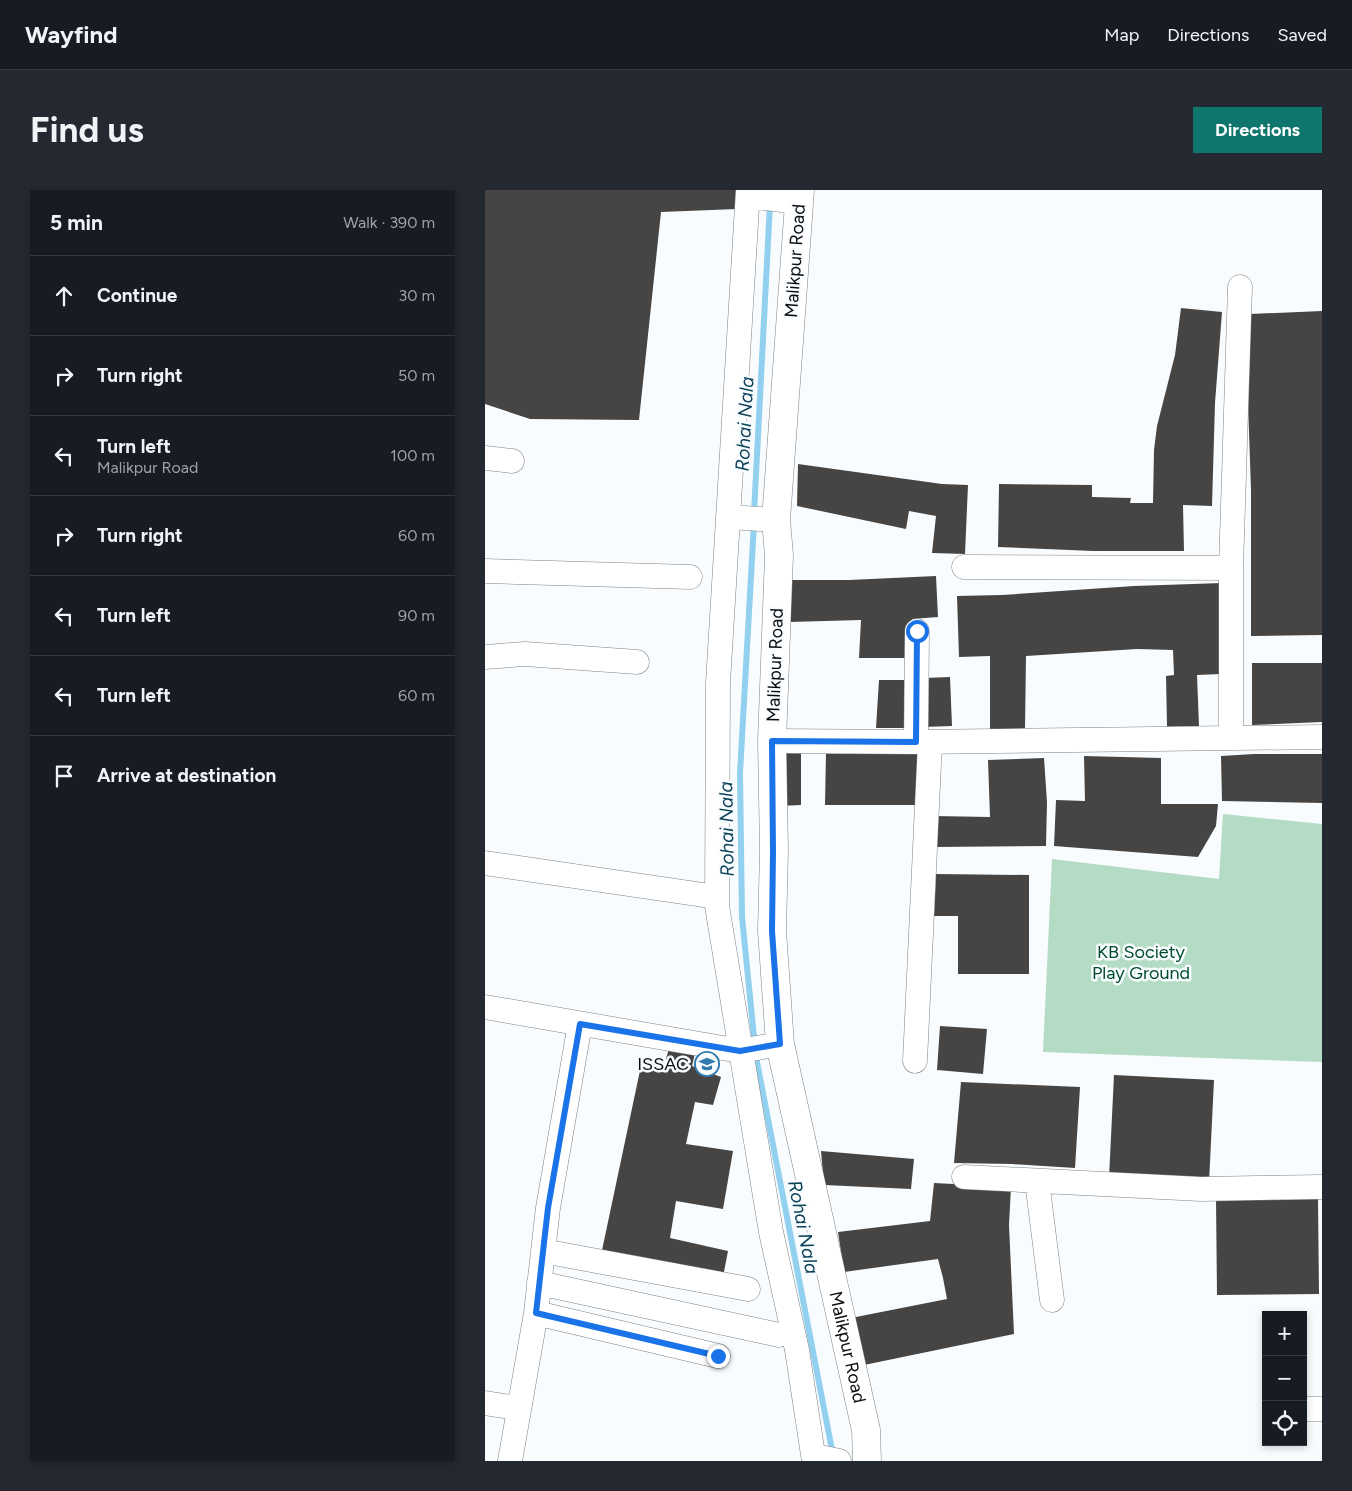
<!DOCTYPE html>
<meta charset="utf-8">
<style>
body{margin:0;font-family:Figtree,sans-serif;background:#242831;color:#f1f3f6}
.controls{position:absolute;right:15px;bottom:15px;display:grid;overflow:hidden;border-radius:0px;box-shadow:0 2px 8px #0003}
.controls button{width:45px;height:45px;display:grid;place-items:center;padding:0;border:0;border-bottom:1px solid #363941;background:#171b24;color:#f1f3f6;font:25px sans-serif}
.stop{position:absolute;width:15px;height:15px;margin:-11px;border:4px solid #1a73e8;border-radius:50%;background:#fff}
.stop.end{background:#1a73e8;border-color:#fff;box-shadow:0 1px 5px #0008}
.list{margin:0;padding:0;list-style:none}
h2{display:flex;justify-content:space-between;align-items:center;height:65px;margin:0;padding:0 20px;font-size:21px}
h2 small{font-size:16px;font-weight:400;color:#9ea1a6}
.list li{display:grid;grid-template-columns:32px 1fr auto;gap:15px;align-items:center;box-sizing:border-box;height:80px;padding:0 20px;border-top:1px solid #363941}
.list b{display:block;font-size:19px;white-space:nowrap}
.list p{margin:0;font-size:16px;white-space:nowrap;color:#9ea1a6}
.list em{font-size:16px;font-style:normal;color:#9ea1a6}
.icon{flex:none;width:28px;height:28px;fill:none;stroke:currentColor;stroke-width:2;stroke-linecap:round;stroke-linejoin:round}
.map{position:relative;flex:none;width:837px;height:1271px;overflow:hidden;border-radius:0px}
header{display:flex;align-items:center;gap:30px;box-sizing:border-box;height:70px;padding:0 25px;background:#171b24;border-bottom:1px solid #363941}
header strong{font-size:24px}
nav{display:flex;gap:28px;margin-inline-start:auto;font-size:18px}
.intro{display:flex;align-items:center;justify-content:space-between;box-sizing:border-box;height:120px;padding:0 30px}
h1{margin:0;font-size:35px}
.button{padding:12px 22px;border-radius:0px;background:#0f766e;color:#fff;font-size:18px;font-weight:700}
main{display:flex;gap:30px;padding:0 30px}
aside{flex:1;background:#171b24;border-radius:0px;box-shadow:0 2px 8px #0003}
.map>svg:first-child{display:block}
</style>
<header>
<strong>Wayfind</strong>
<nav><a>Map</a><a>Directions</a><a>Saved</a></nav>
</header>
<div class="intro"><h1>Find us</h1><a class="button">Directions</a></div>
<main>
<aside>
<h2>5 min<small>Walk · 390 m</small></h2>
<ul class="list">
<li><svg class="icon" aria-label="ahead" viewBox="0 0 24 24"><path d="M12 20V5M6 11l6-6 6 6"/></svg><div><b>Continue</b></div><em>30 m</em></li>
<li><svg class="icon" aria-label="right" viewBox="0 0 24 24"><path d="M7 20v-9h11M14 6l5 5-5 5"/></svg><div><b>Turn right</b></div><em>50 m</em></li>
<li><svg class="icon" aria-label="left" viewBox="0 0 24 24"><path d="M17 20v-9H6M10 6l-5 5 5 5"/></svg><div><b>Turn left</b><p>Malikpur Road</p></div><em>100 m</em></li>
<li><svg class="icon" aria-label="right" viewBox="0 0 24 24"><path d="M7 20v-9h11M14 6l5 5-5 5"/></svg><div><b>Turn right</b></div><em>60 m</em></li>
<li><svg class="icon" aria-label="left" viewBox="0 0 24 24"><path d="M17 20v-9H6M10 6l-5 5 5 5"/></svg><div><b>Turn left</b></div><em>90 m</em></li>
<li><svg class="icon" aria-label="left" viewBox="0 0 24 24"><path d="M17 20v-9H6M10 6l-5 5 5 5"/></svg><div><b>Turn left</b></div><em>60 m</em></li>
<li><svg class="icon" aria-label="arrive" viewBox="0 0 24 24"><path d="M6 21V4h12l-3 4 3 4H6"/></svg><div><b>Arrive at destination</b></div></li>
</ul>
</aside>
<div class="map">
<svg width="837" height="1271" viewBox="0 0 837 1271">
<rect width="100%" height="100%" fill="#f9fcff"/>
<path fill="#b4dbc3" d="M 738,624 L 837,634 L 837,872 L 558,862 L 567,669 L 734,689 Z"/>
<g fill="none" stroke-linecap="round" stroke-linejoin="round">
<path stroke="#91d1ef" stroke-width="6" d="M 269,323 L 285,14
M 269,333 L 255,583 L 257,727 L 271,867 L 348,1265"/>
</g>
<path fill="#474543" d="M 0,0 L 253,0 L 252,19 L 176,22 L 154,230 L 45,229 L 0,214 Z
M 696,118 L 737,122 L 730,213 L 727,316 L 698,315 L 699,361 L 608,361 L 513,357 L 514,294 L 607,295 L 607,307 L 646,308 L 645,313 L 668,313 L 669,260 L 672,236 L 690,165 Z
M 837,121 L 837,445 L 766,446 L 766,300 L 763,213 L 765,124 Z
M 313,274 L 457,294 L 483,295 L 480,364 L 447,363 L 451,326 L 424,321 L 421,339 L 312,316 Z
M 451,386 L 453,427 L 427,429 L 426,468 L 374,468 L 376,430 L 304,432 L 307,390 L 364,390 Z
M 737,393 L 736,484 L 712,485 L 714,536 L 682,537 L 681,486 L 689,485 L 688,460 L 652,459 L 541,466 L 540,539 L 505,540 L 505,466 L 474,467 L 472,406 L 517,405 L 649,396 Z
M 767,473 L 837,473 L 837,532 L 767,535 Z
M 465,487 L 467,536 L 438,537 L 438,488 Z
M 394,490 L 422,490 L 422,538 L 391,538 Z
M 294,559 L 316,560 L 316,615 L 294,616 Z
M 435,559 L 433,615 L 340,615 L 341,563 Z
M 769,564 L 837,564 L 837,613 L 737,611 L 736,566 Z
M 599,566 L 676,568 L 676,614 L 733,614 L 731,636 L 713,667 L 569,656 L 571,610 L 600,611 Z
M 559,568 L 562,612 L 561,656 L 448,657 L 448,626 L 505,627 L 503,570 Z
M 451,684 L 544,685 L 544,784 L 473,784 L 473,726 L 449,726 Z
M 455,836 L 502,839 L 498,884 L 452,880 Z
M 185,855 L 211,859 L 207,876 L 236,887 L 228,915 L 210,912 L 201,954 L 248,961 L 238,1019 L 191,1011 L 185,1048 L 243,1061 L 238,1087 L 116,1065 L 157,871 L 179,876 Z
M 629,885 L 729,890 L 724,993 L 624,988 Z
M 476,892 L 595,897 L 590,978 L 527,974 L 469,973 Z
M 336,961 L 429,969 L 426,999 L 339,995 Z
M 449,993 L 526,997 L 524,1035 L 529,1144 L 379,1175 L 366,1128 L 462,1109 L 458,1088 L 453,1069 L 359,1082 L 353,1042 L 445,1031 Z
M 731,1008 L 833,1008 L 834,1104 L 732,1105 Z"/>
<g fill="none" stroke-linecap="round" stroke-linejoin="round">
<defs>
<path id="minor" d="M 263,0 L 233,493 L 232,716 L 286,1042 L 312,1160 L 329,1271
M 263,6 L 314,12
M 0,268 L 27,271
M 244,327 L 291,330
M 479,377 L 746,378
M 0,381 L 205,387
M 0,467 L 40,464 L 152,472
M 746,548 L 746,378 L 755,97
M 287,551 L 431,552 L 837,547
M 431,552 L 432,441
M 0,673 L 232,707
M 0,817 L 255,861 L 295,854
M 430,871 L 445,552
M 479,987 L 716,999 L 837,997
M 552,991 L 567,1110
M 58,1061 L 263,1099
M 54,1093 L 294,1145
M 51,1123 L 233,1166
M 0,1213 L 33,1218
M 818,1219 L 837,1219
M 330,1266 L 354,1271
M 25,1271 L 51,1123 L 63,1018 L 95,834"/>
<g id="tertiary">
<path id="s1" d="M 315,0 L 291,330 L 294,365 L 287,551 L 289,661 L 287,741 L 295,854 L 381,1240 L 382,1271"/>
</g>
</defs>
<use href="#minor" stroke="#7f8284" stroke-width="25"/>
<use href="#tertiary" stroke="#7f8284" stroke-width="29"/>
<use href="#minor" stroke="#fff" stroke-width="24"/>
<use href="#tertiary" stroke="#fff" stroke-width="28"/>
</g>
<g fill="none" stroke-linecap="round" stroke-linejoin="round">
<path stroke="#1a73e8" stroke-width="6" d="M 233,1166 L 51,1123 L 63,1018 L 95,834 L 255,861 L 295,854 L 287,741 L 288,661 L 287,551 L 431,552 L 432,441"/>
</g>
<defs>
<symbol id="school-ring" viewBox="-11 -11 22 22"><circle r="9.5" fill="#f9fcff" stroke="#317aae" stroke-width="1.5"/><path d="M0-5L7-2L0 1L-7-2ZM-4 1L0 2.5L4 1V4Q0 6-4 4Z" fill="#317aae"/></symbol>
</defs>
<g fill-rule="evenodd">
<use href="#school-ring" x="208" y="860" width="28" height="28"/>
</g>
<g text-anchor="middle" stroke-width="5" stroke-linejoin="round" paint-order="stroke">
<g font-size="18" fill="#0b0c0d" stroke="#f9fcff">
<text transform="translate(310 71) rotate(-86)" y="6">Malikpur Road</text>
<text transform="translate(290 475) rotate(-88)" y="6">Malikpur Road</text>
<text dy="6" stroke="none"><textPath href="#s1" startOffset="1166">Malikpur Road</textPath></text>
</g>
<g font-size="18" fill="#004b2c" stroke="#f9fcff">
<text x="656" y="768">KB Society<tspan x="656" dy="21">Play Ground</tspan></text>
</g>
<g font-size="18" fill="#0b0c0d" stroke="#f9fcff" text-anchor="end">
<text x="204" y="880">ISSAC</text>
</g>
<g font-size="19" font-style="italic" fill="#0d4358" stroke="#f9fcff">
<text transform="translate(259 234) rotate(-87)" y="7">Rohai Nala</text>
<text transform="translate(241 639) rotate(-91)" y="7">Rohai Nala</text>
<text transform="translate(319 1037) rotate(79)" y="7">Rohai Nala</text>
</g>
</g>
</svg>
<div class="controls">
<button>+</button>
<button>−</button>
<button><svg class="icon" aria-label="locate" viewBox="0 0 24 24"><circle cx="12" cy="12" r="6"/><path d="M12 2v4M12 18v4M2 12h4M18 12h4"/></svg></button>
</div>
<div class="stop" style="left:432px;top:441px"></div>
<div class="stop end" style="left:233px;top:1166px"></div>
</div>
</main>
